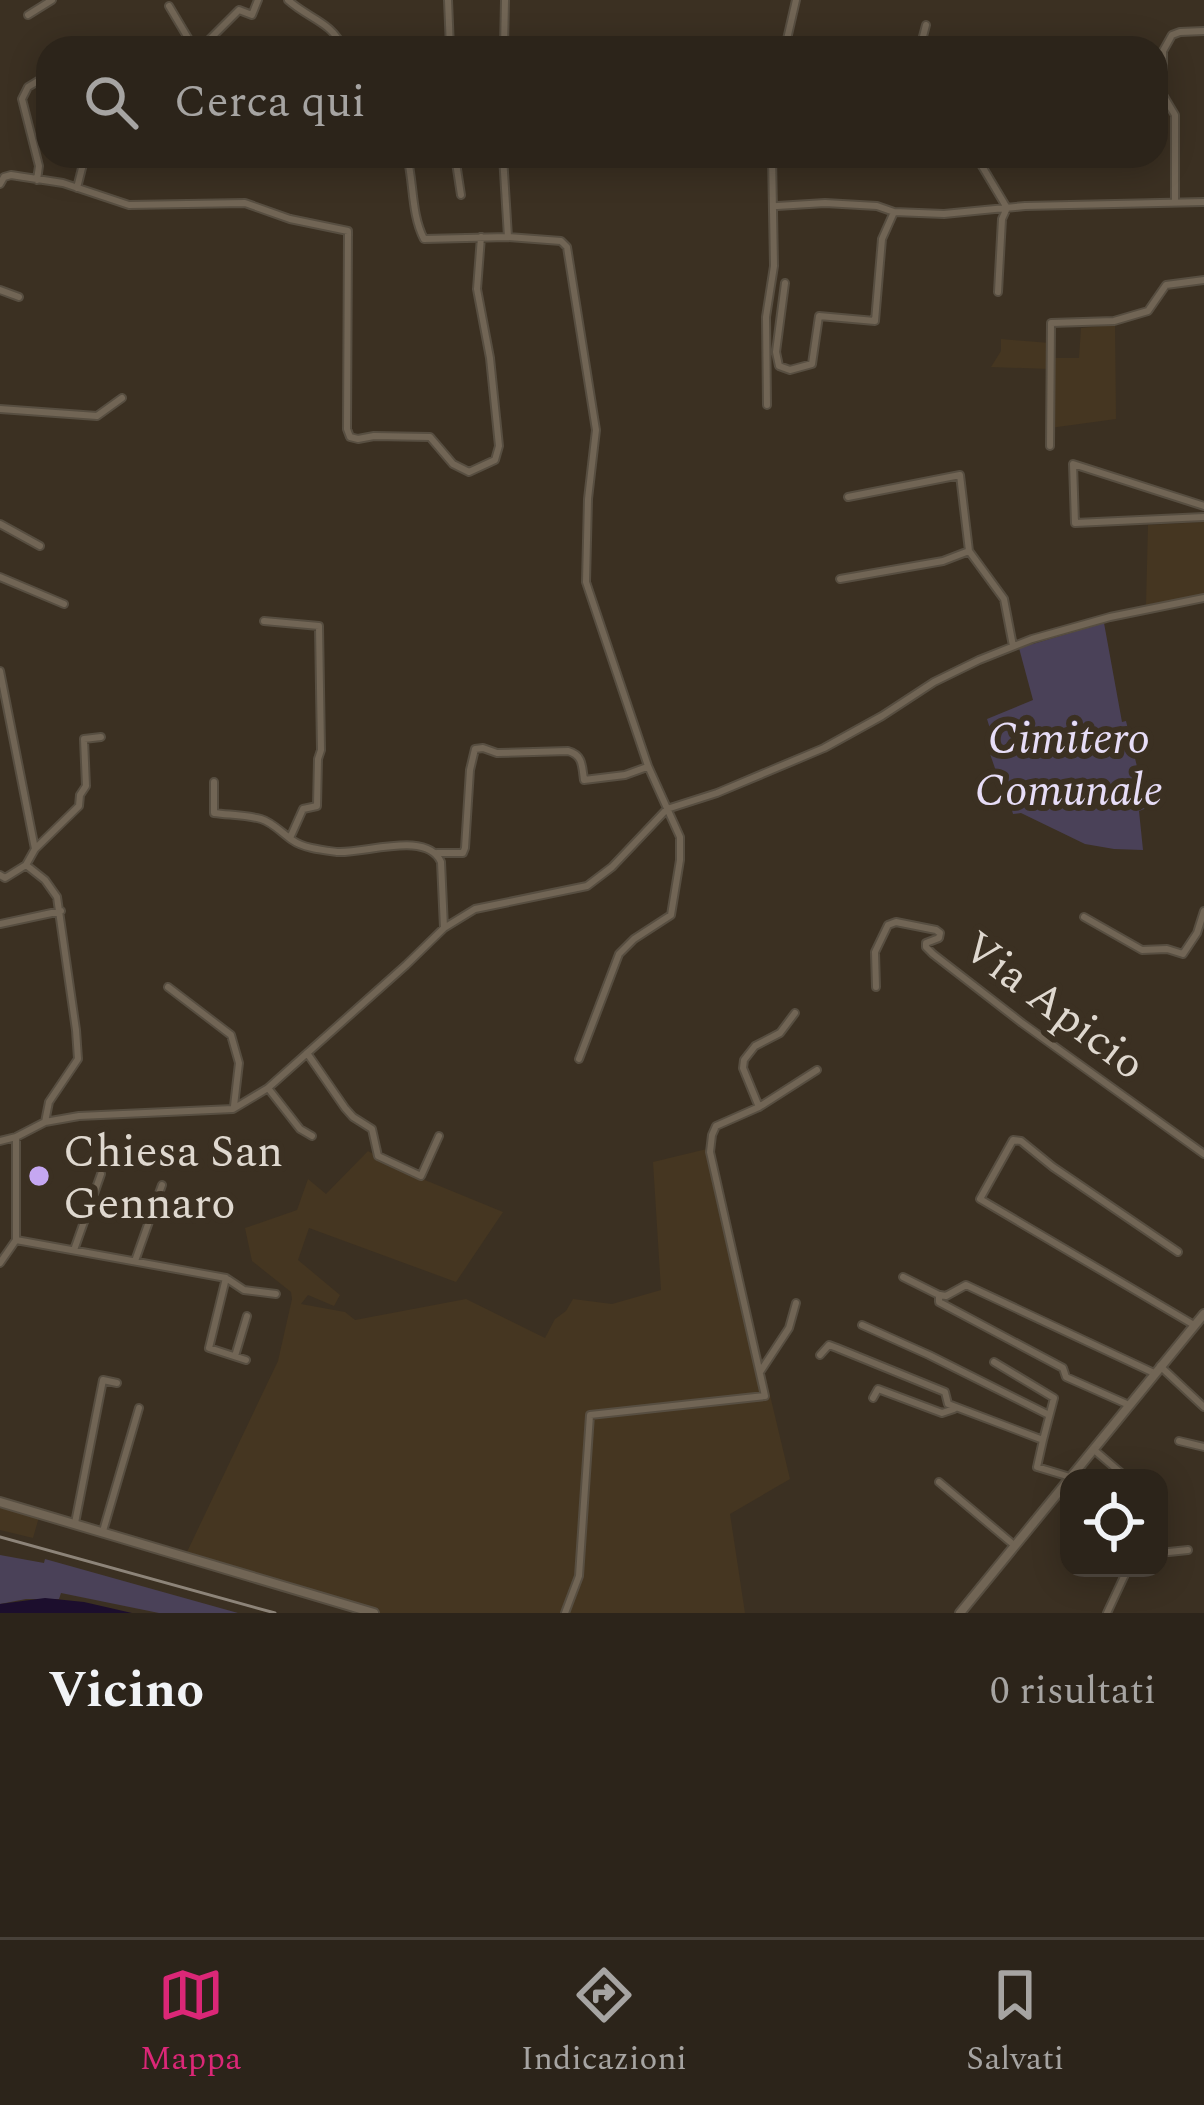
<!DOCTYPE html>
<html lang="it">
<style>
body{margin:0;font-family:Spectral,serif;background:#383027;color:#f1f3f6}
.controls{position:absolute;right:36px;bottom:36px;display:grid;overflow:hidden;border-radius:24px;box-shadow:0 6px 30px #0003}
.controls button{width:108px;height:108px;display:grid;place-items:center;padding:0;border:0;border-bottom:3px solid #484139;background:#2c241a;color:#f1f3f6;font:60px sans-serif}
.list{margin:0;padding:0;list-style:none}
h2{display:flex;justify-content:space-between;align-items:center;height:156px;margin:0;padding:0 48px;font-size:51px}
h2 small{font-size:39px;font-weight:400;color:#a6a4a2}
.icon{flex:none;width:66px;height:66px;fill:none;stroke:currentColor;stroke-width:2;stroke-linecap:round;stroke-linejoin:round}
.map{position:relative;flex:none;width:1204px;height:1613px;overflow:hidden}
.search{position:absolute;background:#2c241a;box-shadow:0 6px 30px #0003;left:36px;right:36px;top:36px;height:132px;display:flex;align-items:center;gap:30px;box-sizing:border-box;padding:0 42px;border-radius:36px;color:#a6a4a2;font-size:45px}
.sheet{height:324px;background:#2c241a}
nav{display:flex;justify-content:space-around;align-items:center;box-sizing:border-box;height:168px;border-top:3px solid #484139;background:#2c241a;font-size:33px;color:#a6a4a2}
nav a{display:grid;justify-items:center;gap:6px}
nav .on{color:#db2777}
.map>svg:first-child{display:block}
</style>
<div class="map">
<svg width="1204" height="1613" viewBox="0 0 1204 1613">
<rect width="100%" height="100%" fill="#3b3022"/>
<path fill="#453621" d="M 1115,325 L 1116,419 L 1050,428 L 1050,369 L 991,367 L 1001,351 L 1001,339 L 1050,343 L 1049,358 L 1079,358 L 1081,328 Z
M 1204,522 L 1204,594 L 1146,605 L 1148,525 Z
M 711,1148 L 790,1479 L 730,1514 L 745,1613 L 375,1613 L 187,1552 L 278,1361 L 292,1299 L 291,1292 L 252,1261 L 245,1228 L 297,1210 L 308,1179 L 326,1194 L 368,1151 L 403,1171 L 503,1212 L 456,1282 L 309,1228 L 298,1260 L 340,1295 L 334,1306 L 308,1295 L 301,1304 L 345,1312 L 355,1320 L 466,1299 L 545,1338 L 555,1319 L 566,1311 L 573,1299 L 612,1304 L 661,1290 L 653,1162 Z
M 0,1507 L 39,1517 L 33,1538 L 0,1530 Z"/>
<path fill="#4a4158" d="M 1104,623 L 1122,722 L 1126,721 L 1147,808 L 1139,811 L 1143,850 L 1114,849 L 1085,844 L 1021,813 L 1013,814 L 1003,777 L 998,777 L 989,751 L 996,748 L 987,719 L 1033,700 L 1019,648 Z
M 0,1555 L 44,1563 L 45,1559 L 238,1613 L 159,1613 L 61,1593 L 59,1599 L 26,1599 L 0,1604 Z"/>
<path fill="#1c0e2d" d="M 45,1598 L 84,1602 L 132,1613 L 0,1613 L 0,1604 Z"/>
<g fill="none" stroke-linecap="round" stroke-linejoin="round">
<defs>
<path id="minor" d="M 288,0 C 309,19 332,22 343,48
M 448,0 L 450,48
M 169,6 L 194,48
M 28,15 L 52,0
M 201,48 L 239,10 L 252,15 L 258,0
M 504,48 L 505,0
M 785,48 L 796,0
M 920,48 L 926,25
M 407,156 C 414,183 411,214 424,239 L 508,237 L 561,241 L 567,247 L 596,430 L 588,499 L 586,582 L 648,766 L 680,837 L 680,860 L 671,915 L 634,939 L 619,954 L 579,1059
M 455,156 L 461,195
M 503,156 L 508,237
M 976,156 L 1007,208 L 1002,219 L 998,292
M 37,180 L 39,166 L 22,99 L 28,87 L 48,75
M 0,184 L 4,177 L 11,175 L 63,183 L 129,205 L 245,203 L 290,219 L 348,231 L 347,429 L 350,437 L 358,439 L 374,436 L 430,437 L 453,464 L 469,472 L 495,460 L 499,446 L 490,358 L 477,289 L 481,237
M 77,188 L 85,156
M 1175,202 L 1175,115 L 1163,95 L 1163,51 L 1172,35 L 1180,32 L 1204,31
M 777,206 L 825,203 L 877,206 L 894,212 L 944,214 L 1025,206 L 1204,202
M 785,283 L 776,352 L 779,366 L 790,370 L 812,364 L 819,316 L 875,321 L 882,239 L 894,212
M 0,290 L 19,297
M 767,405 L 766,317 L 774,266 L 772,156
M 0,409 L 97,416 L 122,398
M 1050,446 L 1051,323 L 1114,321 L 1148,311 L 1166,285 L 1204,280
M 848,497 L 960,475 L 969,551 L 1004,599 L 1013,646
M 1204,506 L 1073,464 L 1075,523 L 1204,517
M 0,524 L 40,546
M 0,577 L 64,604
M 840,579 L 943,561 L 969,551
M 264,621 L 319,626 L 321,750 L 318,759 L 317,806 L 303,809 L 290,838
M 0,671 L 35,849 L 26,865 L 5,878 L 0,875
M 214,782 L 214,813 C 229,815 246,815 261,819 C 272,822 282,833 292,840 C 303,848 322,850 337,852 C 365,854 427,830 441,862 L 444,928
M 35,849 L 79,806 L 80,795 L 86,786 L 84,739 L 101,737
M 437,853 L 463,853 L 465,848 L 470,770 L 475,749 L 483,748 L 497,753 L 568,751 C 583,755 582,766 584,780 L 625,775 L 647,767
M 26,865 L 45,880 L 57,897 L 76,1030 L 78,1059 L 49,1102 L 45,1122
M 1084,917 L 1142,950 L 1167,949 L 1183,954 L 1197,933 L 1204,911
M 0,924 L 61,911
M 168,987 L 231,1035 L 239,1063 L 234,1106
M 876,987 L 875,952 L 888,925 L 896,922 L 936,930 L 940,933 L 939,938 L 926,943 L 926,947 L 933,954 L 1022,1023 L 1204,1154
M 307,1053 L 345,1108 L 353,1117 L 372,1129 L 378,1156 L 421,1176 L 439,1136
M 268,1088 L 300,1129 L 312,1136
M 759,1107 L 743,1068 L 744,1060 L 755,1046 L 780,1033 L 795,1013
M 0,1141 L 16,1137 L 45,1122 L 79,1116 L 233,1109 L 268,1088 L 406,965 L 444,928 L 475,909 L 587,886 L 612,867 L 667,809 L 717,793 L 824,748 L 882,716 L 934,682 L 979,660 L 1032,639 L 1110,617 L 1204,598
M 16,1240 L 226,1278 L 244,1290 L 276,1294
M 16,1240 L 16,1137
M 74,1250 L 101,1174
M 1178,1252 L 1053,1167 L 1021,1141 L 1013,1140 L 980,1199 L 1194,1325
M 135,1261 L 162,1185
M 0,1263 L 16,1240
M 903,1277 L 939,1295 L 939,1302 L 1063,1368 L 1066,1377 L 1129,1405
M 226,1278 L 209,1348 L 246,1360
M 940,1295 L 946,1296 L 966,1285 L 1154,1373
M 862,1325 L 929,1355 L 1049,1415
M 820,1355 L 829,1345 L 837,1348 L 945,1392 L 948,1404 L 1043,1440 L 1037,1467 L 1070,1477
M 235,1356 L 247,1316
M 994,1362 L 1054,1398 L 1043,1440
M 1160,1366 L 1204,1407
M 760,1372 L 789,1328 L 796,1303
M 873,1398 L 878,1389 L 942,1413 L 954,1409
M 1179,1441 L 1204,1447
M 1093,1449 L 1127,1478
M 939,1482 L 1014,1545
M 75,1523 L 103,1380 L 117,1383
M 103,1531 L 139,1408
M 1159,1553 L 1188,1550
M 565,1613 L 579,1576 L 590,1415 L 765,1396 L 710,1152 L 712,1135 L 716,1126 L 759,1107 L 817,1070
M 1107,1613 L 1128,1568"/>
<path id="tertiary" d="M 0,1502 L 374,1613
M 960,1613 L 1204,1314"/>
</defs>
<use href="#minor" stroke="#574e41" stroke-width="10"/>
<use href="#tertiary" stroke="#574e41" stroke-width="12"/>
<use href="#minor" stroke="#716555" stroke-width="6"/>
<use href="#tertiary" stroke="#716555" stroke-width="8"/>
<path stroke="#8d8479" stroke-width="3" d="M 0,1537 L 275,1613"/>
</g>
<circle fill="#c5a7f1" stroke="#3b3022" stroke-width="4.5" cx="39" cy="1176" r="12"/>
<g text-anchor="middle" stroke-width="12" stroke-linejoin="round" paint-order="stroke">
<g font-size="45" font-style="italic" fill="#e7ddf7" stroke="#3b3022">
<text x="1069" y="753">Cimitero<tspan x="1069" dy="52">Comunale</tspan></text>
</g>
<g font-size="45" fill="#dfd8cf" stroke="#3b3022">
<text transform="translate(1055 1004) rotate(37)" y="16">Via Apicio</text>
</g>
<g font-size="45" fill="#dfd8cf" stroke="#3b3022" text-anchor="start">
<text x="63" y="1166">Chiesa San<tspan x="63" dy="52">Gennaro</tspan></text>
</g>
</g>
</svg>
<div class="controls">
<button><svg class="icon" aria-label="locate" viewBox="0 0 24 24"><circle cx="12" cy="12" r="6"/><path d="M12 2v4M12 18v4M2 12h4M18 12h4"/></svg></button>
</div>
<div class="search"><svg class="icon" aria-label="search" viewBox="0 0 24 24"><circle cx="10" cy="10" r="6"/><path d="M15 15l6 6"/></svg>Cerca qui</div>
</div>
<section class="sheet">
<h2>Vicino<small>0 risultati</small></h2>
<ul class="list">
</ul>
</section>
<nav>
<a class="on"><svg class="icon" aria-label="map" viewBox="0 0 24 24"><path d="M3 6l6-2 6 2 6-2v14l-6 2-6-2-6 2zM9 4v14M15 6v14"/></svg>Mappa</a>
<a><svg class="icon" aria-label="directions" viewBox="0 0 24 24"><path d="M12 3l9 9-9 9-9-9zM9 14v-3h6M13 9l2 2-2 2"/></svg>Indicazioni</a>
<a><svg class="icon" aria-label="saved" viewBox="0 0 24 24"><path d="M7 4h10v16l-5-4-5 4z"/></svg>Salvati</a>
</nav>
